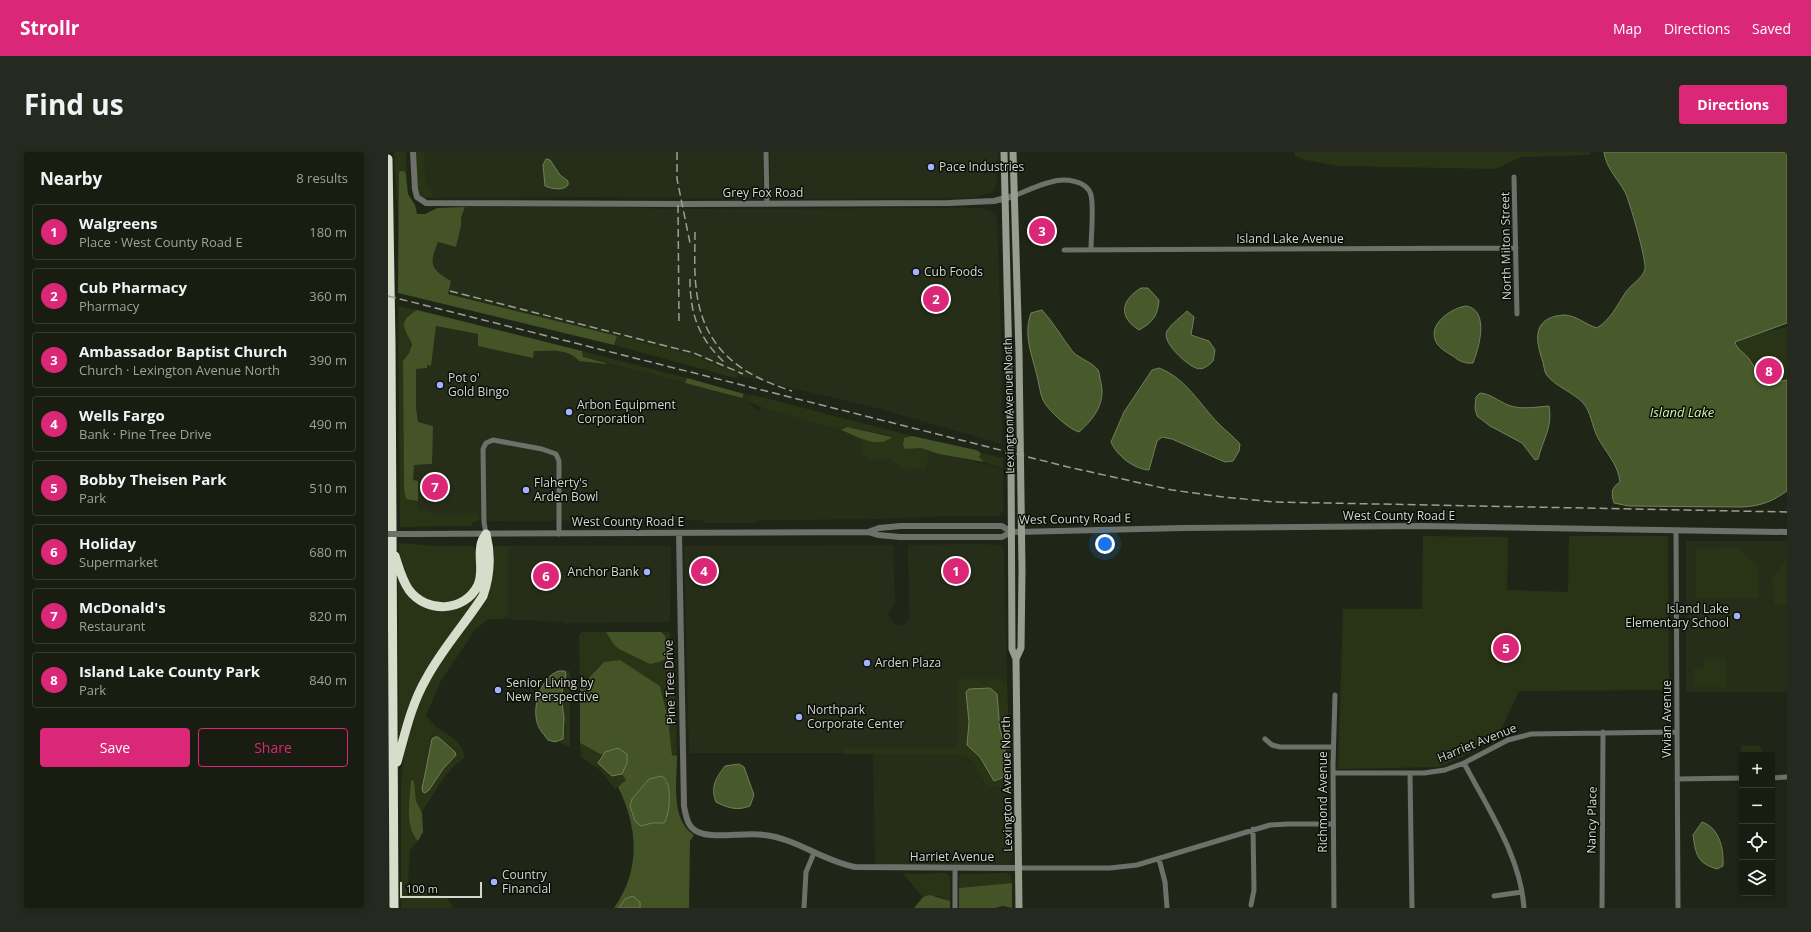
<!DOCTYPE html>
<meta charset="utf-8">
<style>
body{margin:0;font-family:"Open Sans",sans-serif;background:#25291f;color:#f1f3f6}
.controls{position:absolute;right:12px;bottom:12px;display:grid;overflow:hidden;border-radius:4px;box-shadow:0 2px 10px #0003}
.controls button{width:36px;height:36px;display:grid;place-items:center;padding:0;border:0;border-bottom:1px solid #363a31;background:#181c11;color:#f1f3f6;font:20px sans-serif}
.scale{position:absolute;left:12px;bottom:10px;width:82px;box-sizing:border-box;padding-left:4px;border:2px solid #d4d8ce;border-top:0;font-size:11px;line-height:14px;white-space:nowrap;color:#d4d8ce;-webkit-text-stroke:3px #0b0e08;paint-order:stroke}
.you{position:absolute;left:717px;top:392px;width:14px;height:14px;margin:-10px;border:3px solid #fff;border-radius:50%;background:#1a73e8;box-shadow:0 0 0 6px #1a73e833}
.badge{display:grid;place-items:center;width:26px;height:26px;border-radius:50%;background:#db2777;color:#fff;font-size:13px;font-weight:700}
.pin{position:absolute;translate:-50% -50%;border:2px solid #fff;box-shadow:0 1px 4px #0006}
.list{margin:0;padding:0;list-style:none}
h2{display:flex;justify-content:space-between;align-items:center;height:52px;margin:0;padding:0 16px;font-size:17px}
h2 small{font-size:13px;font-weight:400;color:#9fa19f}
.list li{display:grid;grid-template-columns:26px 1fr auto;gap:12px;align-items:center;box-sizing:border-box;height:56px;margin:0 8px 8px;padding:0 8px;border:1px solid #363a31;border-radius:4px}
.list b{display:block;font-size:15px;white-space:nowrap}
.list p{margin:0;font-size:13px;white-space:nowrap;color:#9fa19f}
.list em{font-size:13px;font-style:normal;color:#9fa19f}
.actions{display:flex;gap:8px;padding:12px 16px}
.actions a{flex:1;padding:9px 0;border:1px solid #db2777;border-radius:4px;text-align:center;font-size:14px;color:#db2777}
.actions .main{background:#db2777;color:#fff}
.icon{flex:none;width:22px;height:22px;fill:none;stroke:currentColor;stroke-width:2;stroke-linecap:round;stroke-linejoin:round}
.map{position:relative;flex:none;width:1399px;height:756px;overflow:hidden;border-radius:4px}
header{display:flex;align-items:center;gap:24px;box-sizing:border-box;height:56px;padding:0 20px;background:#db2777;color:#fff}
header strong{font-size:19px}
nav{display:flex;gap:22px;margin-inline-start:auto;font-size:14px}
.intro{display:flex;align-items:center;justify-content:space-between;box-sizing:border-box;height:96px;padding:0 24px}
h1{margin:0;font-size:28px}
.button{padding:10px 18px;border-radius:4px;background:#db2777;color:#fff;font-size:14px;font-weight:700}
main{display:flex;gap:24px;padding:0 24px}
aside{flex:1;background:#181c11;border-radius:4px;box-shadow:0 2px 10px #0003}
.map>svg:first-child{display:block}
</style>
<header>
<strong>Strollr</strong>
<nav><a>Map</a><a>Directions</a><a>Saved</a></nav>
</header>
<div class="intro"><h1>Find us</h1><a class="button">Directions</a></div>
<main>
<aside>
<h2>Nearby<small>8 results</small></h2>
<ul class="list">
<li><span class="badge">1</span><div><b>Walgreens</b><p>Place · West County Road E</p></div><em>180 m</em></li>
<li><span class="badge">2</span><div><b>Cub Pharmacy</b><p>Pharmacy</p></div><em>360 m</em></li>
<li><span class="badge">3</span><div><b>Ambassador Baptist Church</b><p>Church · Lexington Avenue North</p></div><em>390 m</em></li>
<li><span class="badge">4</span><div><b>Wells Fargo</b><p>Bank · Pine Tree Drive</p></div><em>490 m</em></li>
<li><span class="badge">5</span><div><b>Bobby Theisen Park</b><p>Park</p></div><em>510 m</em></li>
<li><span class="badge">6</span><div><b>Holiday</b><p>Supermarket</p></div><em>680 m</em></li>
<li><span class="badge">7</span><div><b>McDonald's</b><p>Restaurant</p></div><em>820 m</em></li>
<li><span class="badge">8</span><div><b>Island Lake County Park</b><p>Park</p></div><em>840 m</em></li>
</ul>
<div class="actions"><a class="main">Save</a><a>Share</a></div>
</aside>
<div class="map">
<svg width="1399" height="756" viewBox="0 0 1399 756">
<rect width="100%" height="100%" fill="#202617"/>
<path fill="#262e19" d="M 36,0 L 375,0 L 375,42 L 371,47 L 205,45 L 46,46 L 38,34 Z
M 382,0 L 610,0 L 609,32 L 606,38 L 601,41 L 585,46 L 388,47 L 383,45 L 382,43 Z
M 77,55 L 219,55 L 281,57 L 591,56 L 603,59 L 609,65 L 613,181 L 614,292 L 489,256 L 344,222 L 311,206 L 60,141 L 63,129 L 48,120 L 45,115 L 44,106 L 49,90 L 68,95 L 73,74 L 73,66 Z
M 48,174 L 90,182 L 145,206 L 146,199 L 173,199 L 186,203 L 191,209 L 226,213 L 354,246 L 356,242 L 363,243 L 358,247 L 370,260 L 374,255 L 453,278 L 473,286 L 473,296 L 501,307 L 513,315 L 520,318 L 538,317 L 539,303 L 541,299 L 615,316 L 616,359 L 610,364 L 560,364 L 494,367 L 370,368 L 368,371 L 315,371 L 315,368 L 106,369 L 91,368 L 90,361 L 43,361 L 31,357 L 30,349 L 30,329 L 25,329 L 25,313 L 44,312 L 30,270 L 28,256 L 28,217 L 39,216 L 39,213 L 43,213 Z
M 1298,389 L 1399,389 L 1399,540 L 1298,540 Z
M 596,392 L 614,394 L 616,401 L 619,530 L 611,527 L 570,528 L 570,596 L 455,596 L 455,601 L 303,601 L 301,599 L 296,394 L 505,393 L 507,453 L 503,456 L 500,463 L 505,471 L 511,474 L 519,470 L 522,466 L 521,457 L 520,393 Z
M 122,394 L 283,394 L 282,470 L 181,471 L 177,472 L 177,470 L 128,468 L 118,466 L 120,462 L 120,404 Z
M 485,602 L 575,603 L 585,609 L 599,636 L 623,634 L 624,705 L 622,710 L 617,712 L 487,712 Z"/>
<path fill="#293316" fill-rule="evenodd" d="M 6,0 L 18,0 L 19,27 L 18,23 L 11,20 L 11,81 Z
M 28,0 L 36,0 L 38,33 L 42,34 L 46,46 L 35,45 L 30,40 Z
M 906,0 L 1202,0 L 1202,3 L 1133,5 L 1108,17 L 950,14 L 918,8 L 907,4 Z
M 10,154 L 29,158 L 20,163 C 22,183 28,193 15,209 L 16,338 L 18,347 L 30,349 L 31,357 L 37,357 L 43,361 L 90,361 L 91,368 L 84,371 L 83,374 L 12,375 Z
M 1399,175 L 1399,234 L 1376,237 L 1350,203 L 1349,185 Z
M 229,184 L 311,206 L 350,223 L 349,226 L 343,225 L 226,193 Z
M 194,199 L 299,226 L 297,231 L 195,205 Z
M 365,243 L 524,284 L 516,286 L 515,295 L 533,296 L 541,299 L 539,303 L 540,308 L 538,317 L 520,318 L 513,315 L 501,307 L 486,309 L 474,303 L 473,286 L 484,290 L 504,284 L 459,275 L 453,278 L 375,256 L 358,248 L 359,245 Z
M 593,301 L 615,306 L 615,316 L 596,310 L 591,305 Z
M 1035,384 L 1120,385 L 1119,438 L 1180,440 L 1181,384 L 1280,384 L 1281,538 L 1131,539 L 1112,580 L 1076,604 L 1051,615 L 950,617 L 955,457 L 1034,457 Z
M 11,391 L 49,394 L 85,394 L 88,399 L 89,425 L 80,442 L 65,451 L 40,451 L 23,436 L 11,407 Z
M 107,394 L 122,394 L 120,404 L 120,462 L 116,467 L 101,467 L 86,478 L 78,492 L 53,528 L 38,564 C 42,567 44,571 47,574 C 58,583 77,589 76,606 C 55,620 48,641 33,660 L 28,649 L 26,629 L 23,628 L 25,684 L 30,689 L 22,698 L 20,732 L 24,739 L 58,744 L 66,756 L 13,756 L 13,632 L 18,584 L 40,526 L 94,449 L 104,398 ZM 46,586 L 68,603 L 55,617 L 41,638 L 34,637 Z
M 1348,395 L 1370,414 L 1371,446 L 1308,447 L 1307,396 Z
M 1399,407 L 1399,452 L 1386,453 L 1384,425 Z
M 10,424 L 14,431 L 50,458 L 94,433 L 90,445 L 65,480 L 13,582 L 11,581 Z
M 194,480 L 218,480 L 226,493 L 277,484 L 273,480 L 282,480 L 285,520 L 287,521 L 289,604 L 284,603 L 280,566 L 272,534 L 232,508 L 216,510 L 192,535 L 191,483 Z
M 1316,507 L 1338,507 L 1338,535 L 1306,535 L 1306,516 L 1315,516 Z
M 175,519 L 182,519 L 182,595 L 171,590 C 184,582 172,556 173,544 C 174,535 178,528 177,519 Z
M 572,527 L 611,527 L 619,530 L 623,634 L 599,636 L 585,609 L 575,603 L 455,602 L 455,596 L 570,596 L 569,530 ZM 602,536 L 609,542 L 612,578 L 617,594 L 617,609 L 603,625 L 598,613 L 587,599 L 580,585 L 581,570 L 578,544 L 578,540 L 581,537 Z
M 192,591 L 214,603 L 211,607 L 229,624 L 234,622 L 239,628 L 227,637 L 211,617 L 193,605 Z
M 1353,593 L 1371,594 L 1378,603 L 1354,603 L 1354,617 L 1352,617 Z
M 559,721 L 562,725 L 562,749 L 550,744 L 535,745 L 515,722 Z
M 619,721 L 623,724 L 624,731 L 571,736 L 571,724 L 574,722 Z"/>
<path fill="#445426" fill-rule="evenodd" d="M 13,19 L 17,20 L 18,23 L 20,42 L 27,53 L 29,62 L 37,62 L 49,56 L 77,55 L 73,66 L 73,74 L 68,95 L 50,90 C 41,112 42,117 63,129 L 60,142 L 229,184 L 226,193 L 10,141 L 11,20 Z
M 29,158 L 194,199 L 195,205 L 218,211 L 218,212 L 191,209 C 181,196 161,199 146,199 L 145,206 L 90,194 L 90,182 L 48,174 L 43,214 L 39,213 L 39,216 L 28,217 L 28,256 L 30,270 L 45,274 L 44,312 L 26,313 L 25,328 L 30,329 L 30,349 L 18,347 L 16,338 L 15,209 L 21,201 L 24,192 C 16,175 9,170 29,158 Z
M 299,226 L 356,242 L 354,246 L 297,231 Z
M 459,275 L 504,285 C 489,298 469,284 453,278 Z
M 524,284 L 588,298 L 593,301 L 591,305 L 596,310 L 551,302 L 533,296 L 517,297 L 515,293 L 516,286 Z
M 218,480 L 273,480 L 277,484 L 280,506 L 271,510 L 262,512 L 231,497 L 226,493 Z
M 232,508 L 272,534 L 280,566 L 284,603 L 289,604 C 289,629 282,667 306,683 L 302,689 L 301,756 L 252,756 L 252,754 L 237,747 L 231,756 L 226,756 C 253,719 250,674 230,635 L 238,628 L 234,622 L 239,611 L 217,600 L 214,603 L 192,591 L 192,535 L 216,510 ZM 279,628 L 282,645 L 278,668 L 259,672 L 247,669 C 246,665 242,658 243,654 C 243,645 253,637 258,630 Z
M 23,628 L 26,629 L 28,649 L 34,661 L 35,680 L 30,689 C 16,675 22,647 23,628 Z
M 624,731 L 624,756 L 615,754 L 607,756 L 571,756 L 571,736 Z
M 542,743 L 562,749 L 562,756 L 526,756 L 535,745 Z"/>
<path fill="#48592b" stroke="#727f5c" d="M 1216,0 L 1399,0 L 1399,171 L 1347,190 C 1349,198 1356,200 1361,207 C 1368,216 1370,227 1380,233 L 1388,230 L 1399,228 L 1399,339 C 1385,349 1373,354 1355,355 L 1241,354 L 1226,351 C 1223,341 1223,336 1232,330 C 1230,311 1217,300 1209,284 C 1204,273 1203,261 1196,252 C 1186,240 1167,235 1158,222 C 1156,218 1156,214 1155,210 C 1147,188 1144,165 1176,163 C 1188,163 1198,173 1209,176 C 1223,167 1228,155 1236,143 C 1241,133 1255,127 1257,117 C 1259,110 1241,47 1237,40 C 1230,27 1218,16 1216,0 Z
M 158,7 L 162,8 L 172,23 L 180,29 L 180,33 C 175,39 164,37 157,34 L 155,13 Z
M 753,136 L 760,136 L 771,148 C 770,164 764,171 751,178 C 730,165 733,148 753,136 Z
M 1078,154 C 1102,158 1091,196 1085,211 C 1077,212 1071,209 1065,204 C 1060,201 1053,197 1050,193 C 1036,174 1063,156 1078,154 Z
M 654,158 C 666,171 674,186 685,200 C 692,207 704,210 710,218 C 711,220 712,225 712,227 C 719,249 707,266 691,280 C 680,277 660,258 655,248 C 652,241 651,232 649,224 C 644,202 635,184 643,161 Z
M 799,159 L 806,165 L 803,183 L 821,189 L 827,198 L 825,209 C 821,213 815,219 808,216 C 799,213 773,190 779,179 C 783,172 793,165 799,159 Z
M 771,216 C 798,226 812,253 831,272 C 838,279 846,285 852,292 L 851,299 L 845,309 L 837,310 L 784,287 L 774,285 L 769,289 L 761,318 C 746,317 729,304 723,290 L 736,260 L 764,218 Z
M 1092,241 C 1103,242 1110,249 1120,253 C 1132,258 1148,255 1161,254 C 1165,275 1155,287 1150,307 L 1147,308 L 1134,291 L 1102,274 L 1089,264 L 1087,256 L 1088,245 Z
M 171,519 L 177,519 L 178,523 L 173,544 L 176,566 L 175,587 L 167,590 L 160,588 C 157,584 151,577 150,573 C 143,556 153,524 171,519 Z
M 602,536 L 609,542 L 612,578 L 617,593 L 616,625 L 606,629 L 592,605 L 579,593 L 581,570 L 578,540 L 581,537 Z
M 47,585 L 50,585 L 67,600 L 68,603 L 55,617 L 41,638 L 37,641 L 35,640 L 34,637 L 44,587 Z
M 230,596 L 239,602 L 239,611 L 234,622 L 224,624 L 210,611 L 217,600 Z
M 351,612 L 356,615 L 366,643 L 362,654 C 349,659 340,656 328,650 C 322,635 328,626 337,614 Z
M 274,624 C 285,630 282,663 276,671 L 264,671 L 253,674 L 247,669 L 242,654 L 244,647 L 261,627 Z
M 1314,670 C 1332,676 1336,698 1335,714 L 1329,717 C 1309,711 1308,703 1305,683 Z
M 245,744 L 252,750 L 252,756 L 231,756 L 237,747 Z"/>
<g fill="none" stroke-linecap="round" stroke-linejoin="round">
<path stroke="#6d7169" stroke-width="5" d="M 378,0 L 379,52
M 1126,25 L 1129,162
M 626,44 C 638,39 650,33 663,30 C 676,26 699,28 703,43 C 706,55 703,84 703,98
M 676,98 L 1128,96
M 1288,378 L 1290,756
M 98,382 L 96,370 L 95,297 L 98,291 L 105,288 L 154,297 L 168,302 L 171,309 L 171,382
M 877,587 L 884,593 L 892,595 L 945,595
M 1076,611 C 1099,655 1133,705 1136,756
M 945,621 L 1036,621 L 1057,618 L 1076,611 L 1120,588 L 1143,582 L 1289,580
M 1022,621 L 1024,756
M 1384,626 L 1399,625
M 1289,627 L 1354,626
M 771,707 L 777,730 L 779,756
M 630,716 L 722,716 L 749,713 L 882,673 L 900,672 L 945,672
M 1106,744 L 1134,740
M 863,753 L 866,738 L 865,677
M 416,756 L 418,720 L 426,701
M 567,756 L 567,716
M 946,756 L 945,613 L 947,543
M 1214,756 L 1215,580"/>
<path stroke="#6d7169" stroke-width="6" d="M 25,0 L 27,37 L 29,45 L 38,51 L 294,52 L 561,51 L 606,49 L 626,44
M 480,380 L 490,383 L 512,385 L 614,385 L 623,380 L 795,376 L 1033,374 L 1399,380
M 291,381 L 296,654 C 298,664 299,675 310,680 C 324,687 359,680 377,683 C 409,687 435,709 467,715 L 630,716
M 25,382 L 480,380 L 491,376 L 513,374 L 614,374 L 623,380"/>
<path stroke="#989d90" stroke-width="7" d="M 616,0 L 623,300 L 624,497 L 628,507 L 631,756
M 625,0 L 631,201 L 634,418 L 633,496 L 628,507"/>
<path stroke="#d6decb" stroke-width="9" d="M 0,7 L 3,192 L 6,756
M 7,404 C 11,416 14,428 21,438 C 39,462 77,460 90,433 C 96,419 90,406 93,393 C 93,389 96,385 98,382
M 9,610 C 17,582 23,553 38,527 C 54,497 77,472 95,444 C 102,424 103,402 98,382"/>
<path stroke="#9ba094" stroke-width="1.5" stroke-dasharray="8 4" stroke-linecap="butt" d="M 289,0 L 289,27 L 302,91
M 290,53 L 291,170
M 307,80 C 307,98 306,117 308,135 C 314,195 350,222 404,239
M 302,127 C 302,163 311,187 338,212
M 62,139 L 306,201 L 355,222
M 0,144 L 680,315 L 784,338 L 835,345 L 887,350 L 1399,360"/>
<path stroke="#6d7169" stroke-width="6" d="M 0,382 L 25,382"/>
</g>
<g fill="#a4b2fc" stroke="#0b0e08" stroke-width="1.5">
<circle cx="543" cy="15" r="4"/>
<circle cx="528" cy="120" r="4"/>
<circle cx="52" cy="233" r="4"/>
<circle cx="181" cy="260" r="4"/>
<circle cx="138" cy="338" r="4"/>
<circle cx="259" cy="420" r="4"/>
<circle cx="1349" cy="464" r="4"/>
<circle cx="479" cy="511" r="4"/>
<circle cx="110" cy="538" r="4"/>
<circle cx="411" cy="565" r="4"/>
<circle cx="106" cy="730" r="4"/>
</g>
<g text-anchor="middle" stroke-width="3" stroke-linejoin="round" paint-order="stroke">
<g font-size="12" fill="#d4d8ce" stroke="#0b0e08" text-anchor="start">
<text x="551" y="19">Pace Industries</text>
<text x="536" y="124">Cub Foods</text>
<text x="60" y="230">Pot o'<tspan x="60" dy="14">Gold Bingo</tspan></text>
<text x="189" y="257">Arbon Equipment<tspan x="189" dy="14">Corporation</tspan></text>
<text x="146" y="335">Flaherty's<tspan x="146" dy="14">Arden Bowl</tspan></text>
<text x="251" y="424" text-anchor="end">Anchor Bank</text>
<text x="1341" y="461" text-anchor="end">Island Lake<tspan x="1341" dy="14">Elementary School</tspan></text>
<text x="487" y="515">Arden Plaza</text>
<text x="118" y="535">Senior Living by<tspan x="118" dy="14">New Perspective</tspan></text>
<text x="419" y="562">Northpark<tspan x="419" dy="14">Corporate Center</tspan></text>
<text x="114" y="727">Country<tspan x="114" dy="14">Financial</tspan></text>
</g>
<g font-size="12" fill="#d4d8ce" stroke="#0b0e08">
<text x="375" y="45">Grey Fox Road</text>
<text x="902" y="91">Island Lake Avenue</text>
<text transform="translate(1118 94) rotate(-91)" y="4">North Milton Street</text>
<text transform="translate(621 254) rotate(-91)" y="4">Lexington Avenue North</text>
<text x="1011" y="368">West County Road E</text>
<text transform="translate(687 367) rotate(-1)" y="4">West County Road E</text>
<text x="240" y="374">West County Road E</text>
<text transform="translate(282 530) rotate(-92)" y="4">Pine Tree Drive</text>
<text transform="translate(1279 567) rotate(-90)" y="4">Vivian Avenue</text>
<text transform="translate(1089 591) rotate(-22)" y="4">Harriet Avenue</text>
<text transform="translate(619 632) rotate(-91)" y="4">Lexington Avenue North</text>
<text transform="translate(935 650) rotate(-90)" y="4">Richmond Avenue</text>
<text transform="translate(1204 668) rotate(-89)" y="4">Nancy Place</text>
<text x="564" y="709">Harriet Avenue</text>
</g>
<g font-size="13" font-style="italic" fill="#d3f0a5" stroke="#0b0e08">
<text x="1294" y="265">Island Lake</text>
</g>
</g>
</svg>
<div class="controls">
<button>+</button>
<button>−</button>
<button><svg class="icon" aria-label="locate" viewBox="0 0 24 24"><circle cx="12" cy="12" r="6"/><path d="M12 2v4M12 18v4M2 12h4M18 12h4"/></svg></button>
<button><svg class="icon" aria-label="layers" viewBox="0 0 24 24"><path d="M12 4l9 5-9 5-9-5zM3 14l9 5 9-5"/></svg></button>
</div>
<div class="scale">100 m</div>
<div class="you"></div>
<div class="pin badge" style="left:568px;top:419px">1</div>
<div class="pin badge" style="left:548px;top:147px">2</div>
<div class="pin badge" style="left:654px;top:79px">3</div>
<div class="pin badge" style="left:316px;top:419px">4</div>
<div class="pin badge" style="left:1118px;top:496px">5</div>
<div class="pin badge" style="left:158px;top:424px">6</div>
<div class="pin badge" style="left:47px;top:335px">7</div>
<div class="pin badge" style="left:1381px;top:219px">8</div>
</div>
</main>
